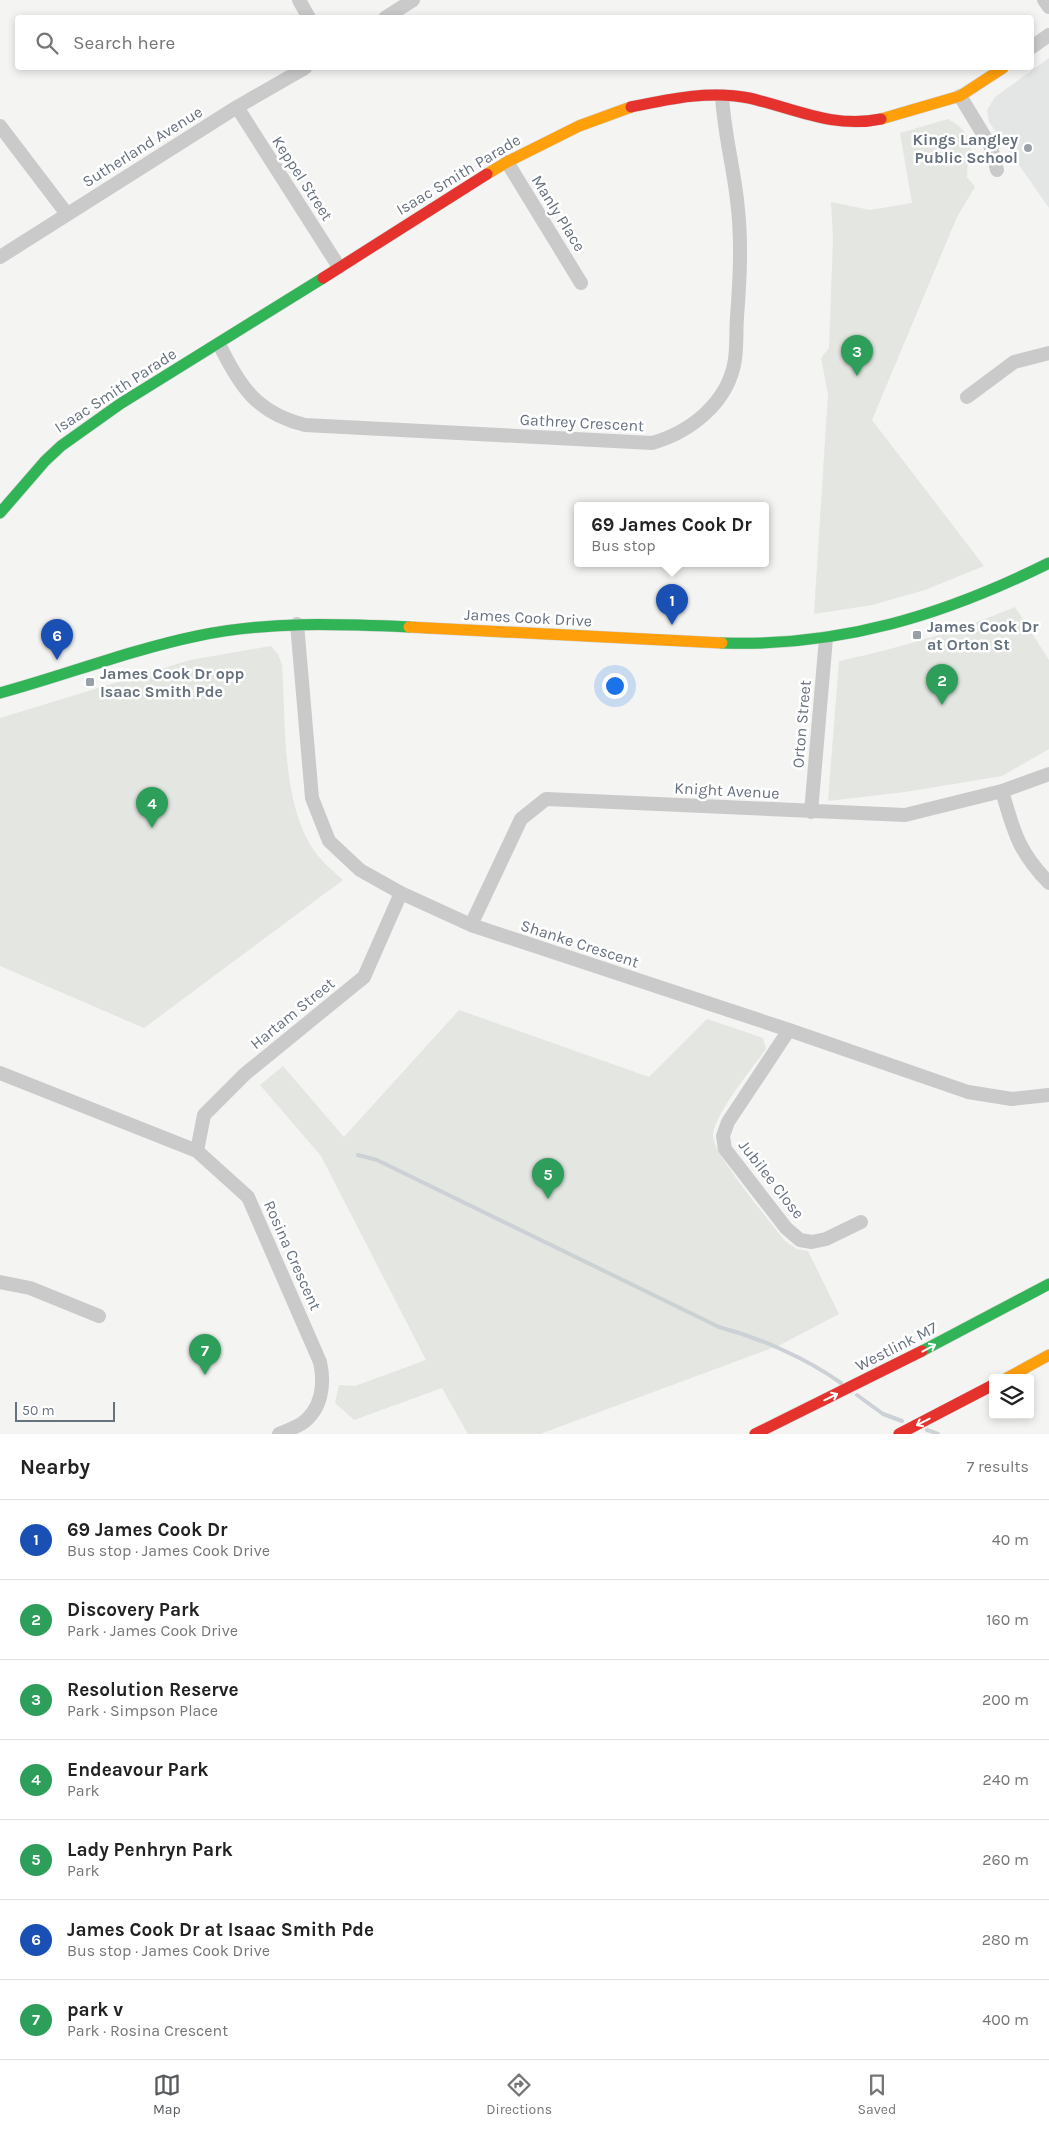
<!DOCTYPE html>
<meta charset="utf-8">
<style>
body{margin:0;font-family:Karla,sans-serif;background:#f2f2f2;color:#222}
.controls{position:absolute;right:15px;bottom:15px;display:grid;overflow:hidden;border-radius:5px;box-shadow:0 2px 8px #0003}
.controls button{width:45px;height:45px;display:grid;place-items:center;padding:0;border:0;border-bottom:1px solid #e0e0e0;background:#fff;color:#222;font:25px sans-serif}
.scale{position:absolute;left:15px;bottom:12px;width:100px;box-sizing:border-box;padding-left:5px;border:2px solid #67727f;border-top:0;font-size:14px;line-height:18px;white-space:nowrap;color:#67727f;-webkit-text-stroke:4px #fff;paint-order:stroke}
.you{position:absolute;left:614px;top:685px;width:18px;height:18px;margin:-12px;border:4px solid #fff;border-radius:50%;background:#1a73e8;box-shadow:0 0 0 8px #1a73e833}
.badge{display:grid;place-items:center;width:32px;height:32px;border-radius:50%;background:#575b5e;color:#fff;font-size:16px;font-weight:700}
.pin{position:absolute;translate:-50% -41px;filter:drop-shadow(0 1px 2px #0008)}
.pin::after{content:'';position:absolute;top:26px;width:18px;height:15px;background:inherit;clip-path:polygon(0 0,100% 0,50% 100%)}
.popup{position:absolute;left:574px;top:502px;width:195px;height:65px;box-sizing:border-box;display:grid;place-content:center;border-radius:5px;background:#fff;filter:drop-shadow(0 1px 4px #0005);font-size:16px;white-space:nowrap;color:#767676}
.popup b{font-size:19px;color:#222}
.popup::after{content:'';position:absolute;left:50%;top:100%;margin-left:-10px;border:10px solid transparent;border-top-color:#fff}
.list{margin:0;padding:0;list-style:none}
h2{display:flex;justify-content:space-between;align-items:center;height:65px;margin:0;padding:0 20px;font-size:21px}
h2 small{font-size:16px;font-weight:400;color:#767676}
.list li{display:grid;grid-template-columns:32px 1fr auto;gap:15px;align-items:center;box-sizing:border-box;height:80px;padding:0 20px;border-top:1px solid #e0e0e0}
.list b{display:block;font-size:19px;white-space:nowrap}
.list p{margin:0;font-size:16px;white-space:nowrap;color:#767676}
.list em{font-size:16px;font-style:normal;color:#767676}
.icon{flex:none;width:28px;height:28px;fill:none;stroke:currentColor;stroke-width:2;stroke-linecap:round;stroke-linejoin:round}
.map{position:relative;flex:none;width:1049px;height:1434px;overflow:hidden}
.search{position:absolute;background:#fff;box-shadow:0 2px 8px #0003;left:15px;right:15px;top:15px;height:55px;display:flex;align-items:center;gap:12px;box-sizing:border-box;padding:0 18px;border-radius:5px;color:#767676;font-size:19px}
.sheet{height:625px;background:#fff}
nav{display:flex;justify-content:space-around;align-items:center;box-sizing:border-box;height:70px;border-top:1px solid #e0e0e0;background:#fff;font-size:14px;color:#767676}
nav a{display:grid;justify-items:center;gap:2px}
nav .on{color:#575b5e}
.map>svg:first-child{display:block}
</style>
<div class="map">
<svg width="1049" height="1434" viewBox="0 0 1049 1434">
<rect width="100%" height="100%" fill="#f4f4f3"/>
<path fill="#e4e5e5" d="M 1049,58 L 1049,208 L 989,122 L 987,110 L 995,97 Z"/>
<path fill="#e3e6e1" d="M 948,119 C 961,126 967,133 972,146 L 968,158 L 967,177 L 975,187 L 957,217 L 872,420 L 984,566 L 925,590 L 872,605 L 814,614 L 828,394 L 821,358 L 829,348 L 833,239 L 831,202 L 870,210 L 912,203 L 900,133 Z
M 1015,607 L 1049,660 L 1049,749 L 1002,776 L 905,792 L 828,801 L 839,661 C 900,648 957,631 1015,607 Z
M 271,646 L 278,654 L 282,665 C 286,723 281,800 313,849 C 321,861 333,871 343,880 L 144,1028 L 0,966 L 0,718 L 190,660 Z
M 459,1010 L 649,1077 L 707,1019 L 763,1038 L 766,1049 C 754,1066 711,1118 713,1137 C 716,1158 770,1221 785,1241 L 797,1249 L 808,1251 L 839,1314 L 780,1345 L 540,1434 L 468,1434 L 442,1388 L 354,1420 L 335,1403 L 339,1385 L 355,1386 L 426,1360 L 321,1156 L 260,1085 L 283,1066 L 344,1137 Z"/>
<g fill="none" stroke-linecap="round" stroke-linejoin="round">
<path stroke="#ccd1d5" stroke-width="4" d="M 358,1155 L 377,1160 L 719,1327 C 760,1338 806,1358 841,1383
M 857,1395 L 883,1414 L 902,1421
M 927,1430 L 938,1434"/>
<defs>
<path id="fast" d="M 0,513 L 45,461 L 61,446 L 120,404 L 323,278
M 722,643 C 841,647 944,615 1049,563
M 0,693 C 66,675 130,650 197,636 C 267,621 338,624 409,627
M 922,1351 L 1049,1284"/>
<path id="slow" d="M 881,119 L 960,96 L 1003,68
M 487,174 L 507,162 L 579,126 L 631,107
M 409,627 L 722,643
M 1007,1378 L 1049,1355"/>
<path id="jam" d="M 631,107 C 669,99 710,90 749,98 C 793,108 834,129 881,119
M 323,278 L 487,174
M 755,1434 L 922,1351
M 899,1434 L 993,1385"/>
</defs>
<use href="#fast" stroke="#d0d0d1" stroke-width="12"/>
<use href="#slow" stroke="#d0d0d1" stroke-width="12"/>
<use href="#jam" stroke="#d0d0d1" stroke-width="12"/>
<path stroke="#cacacb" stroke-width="14" d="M 299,0 L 309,18
M 1044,0 L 1049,7
M 385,18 L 413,0
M 1032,47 L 1049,35
M 960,96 L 991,147 L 997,170
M 237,107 L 339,267
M 0,126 L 67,214
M 507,162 L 581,283
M 0,257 L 237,107 L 305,68
M 219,344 C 240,387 257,413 305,425 L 652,443 C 691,432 729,402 735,359 C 737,345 736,331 737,317 C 740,278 742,240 737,200 C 733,165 724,132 722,96
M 967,397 L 1014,362 L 1049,353
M 297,624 L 312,798 L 329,841 L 360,870 L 401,893 L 471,925 L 789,1030 L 968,1092 L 1012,1099 L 1049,1095
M 1002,791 C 1014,832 1018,851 1049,883
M 811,812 L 826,638
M 471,925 L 521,819 L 546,799 L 905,815 L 1002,791 L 1049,774
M 789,1030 L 728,1122 L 723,1136 L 725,1149 L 786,1228 L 800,1240 L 812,1242 L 826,1239 L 861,1222
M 0,1073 L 197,1151 L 248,1197 L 320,1362 C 325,1384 322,1410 301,1424 C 294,1428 286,1431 279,1434
M 197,1151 L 204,1115 L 245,1074 L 364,977 L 401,893
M 0,1282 L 30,1288 L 99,1316"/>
<use href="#fast" stroke="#30b455" stroke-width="11"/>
<use href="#slow" stroke="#ff9f0a" stroke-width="11"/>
<use href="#jam" stroke="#e5322d" stroke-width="11"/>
</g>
<defs><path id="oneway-shaft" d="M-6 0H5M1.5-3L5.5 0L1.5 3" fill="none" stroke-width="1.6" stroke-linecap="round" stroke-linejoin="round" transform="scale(1.25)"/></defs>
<g stroke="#fff">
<use href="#oneway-shaft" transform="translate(929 1348) rotate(-28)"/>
<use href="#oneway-shaft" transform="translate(831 1397) rotate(-26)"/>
<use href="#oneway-shaft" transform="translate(923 1422) rotate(153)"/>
</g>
<g fill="#98a0a8" stroke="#fff" stroke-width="2">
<circle cx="1028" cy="148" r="5"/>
<rect x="912" y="630" width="10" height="10" rx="2.5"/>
<rect x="85" y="677" width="10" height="10" rx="2.5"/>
</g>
<g text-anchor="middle" stroke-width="5" stroke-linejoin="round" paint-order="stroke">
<g font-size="16" font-weight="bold" fill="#67727f" stroke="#fff" text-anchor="start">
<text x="1018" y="145" text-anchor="end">Kings Langley<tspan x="1018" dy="18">Public School</tspan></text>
<text x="927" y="632">James Cook Dr<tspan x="927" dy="18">at Orton St</tspan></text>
<text x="100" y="679">James Cook Dr opp<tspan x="100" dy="18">Isaac Smith Pde</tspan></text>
</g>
<g font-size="16" fill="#67727f" stroke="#fff">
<text transform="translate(142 146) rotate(-32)" y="6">Sutherland Avenue</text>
<text transform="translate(458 174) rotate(-31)" y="6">Isaac Smith Parade</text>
<text transform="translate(303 178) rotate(57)" y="6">Keppel Street</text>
<text transform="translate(559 213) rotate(58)" y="6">Manly Place</text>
<text transform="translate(115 390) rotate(-33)" y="6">Isaac Smith Parade</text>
<text transform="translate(582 422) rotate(3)" y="6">Gathrey Crescent</text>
<text transform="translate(528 617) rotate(3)" y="6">James Cook Drive</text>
<text transform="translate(801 724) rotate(-85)" y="6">Orton Street</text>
<text transform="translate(727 790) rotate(3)" y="6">Knight Avenue</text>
<text transform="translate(580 943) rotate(18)" y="6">Shanke Crescent</text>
<text transform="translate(292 1013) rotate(-39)" y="6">Hartam Street</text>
<text transform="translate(772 1179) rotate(52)" y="6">Jubilee Close</text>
<text transform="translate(293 1255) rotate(66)" y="6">Rosina Crescent</text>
<text transform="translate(896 1346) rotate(-27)" y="6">Westlink M7</text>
</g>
</g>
</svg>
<div class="controls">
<button><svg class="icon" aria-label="layers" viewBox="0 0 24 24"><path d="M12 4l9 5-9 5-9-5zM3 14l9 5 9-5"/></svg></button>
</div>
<div class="scale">50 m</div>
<div class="you"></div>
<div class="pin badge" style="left:672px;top:625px;background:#1a4fb4">1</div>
<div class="popup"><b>69 James Cook Dr</b>Bus stop</div>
<div class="pin badge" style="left:942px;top:705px;background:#2e9e5b">2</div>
<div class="pin badge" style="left:857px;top:376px;background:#2e9e5b">3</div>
<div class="pin badge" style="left:152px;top:828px;background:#2e9e5b">4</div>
<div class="pin badge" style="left:548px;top:1199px;background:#2e9e5b">5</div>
<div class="pin badge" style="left:57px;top:660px;background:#1a4fb4">6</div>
<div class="pin badge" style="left:205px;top:1375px;background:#2e9e5b">7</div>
<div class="search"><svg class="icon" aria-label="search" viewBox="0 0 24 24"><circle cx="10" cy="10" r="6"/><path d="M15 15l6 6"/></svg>Search here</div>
</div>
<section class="sheet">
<h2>Nearby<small>7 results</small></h2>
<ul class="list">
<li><span class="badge" style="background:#1a4fb4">1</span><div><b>69 James Cook Dr</b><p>Bus stop · James Cook Drive</p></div><em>40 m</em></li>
<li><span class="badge" style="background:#2e9e5b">2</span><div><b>Discovery Park</b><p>Park · James Cook Drive</p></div><em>160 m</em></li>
<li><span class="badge" style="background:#2e9e5b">3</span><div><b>Resolution Reserve</b><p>Park · Simpson Place</p></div><em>200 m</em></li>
<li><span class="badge" style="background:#2e9e5b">4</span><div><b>Endeavour Park</b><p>Park</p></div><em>240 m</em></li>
<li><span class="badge" style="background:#2e9e5b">5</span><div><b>Lady Penhryn Park</b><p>Park</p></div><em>260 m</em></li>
<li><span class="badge" style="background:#1a4fb4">6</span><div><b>James Cook Dr at Isaac Smith Pde</b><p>Bus stop · James Cook Drive</p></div><em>280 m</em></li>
<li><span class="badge" style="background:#2e9e5b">7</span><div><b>park v</b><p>Park · Rosina Crescent</p></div><em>400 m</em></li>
</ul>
</section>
<nav>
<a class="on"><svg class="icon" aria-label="map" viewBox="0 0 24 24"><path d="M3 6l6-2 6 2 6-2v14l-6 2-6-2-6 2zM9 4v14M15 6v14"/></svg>Map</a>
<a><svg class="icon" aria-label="directions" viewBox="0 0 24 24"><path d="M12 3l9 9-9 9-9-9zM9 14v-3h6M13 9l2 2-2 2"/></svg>Directions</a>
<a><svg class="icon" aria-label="saved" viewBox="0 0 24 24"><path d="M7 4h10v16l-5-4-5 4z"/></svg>Saved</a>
</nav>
